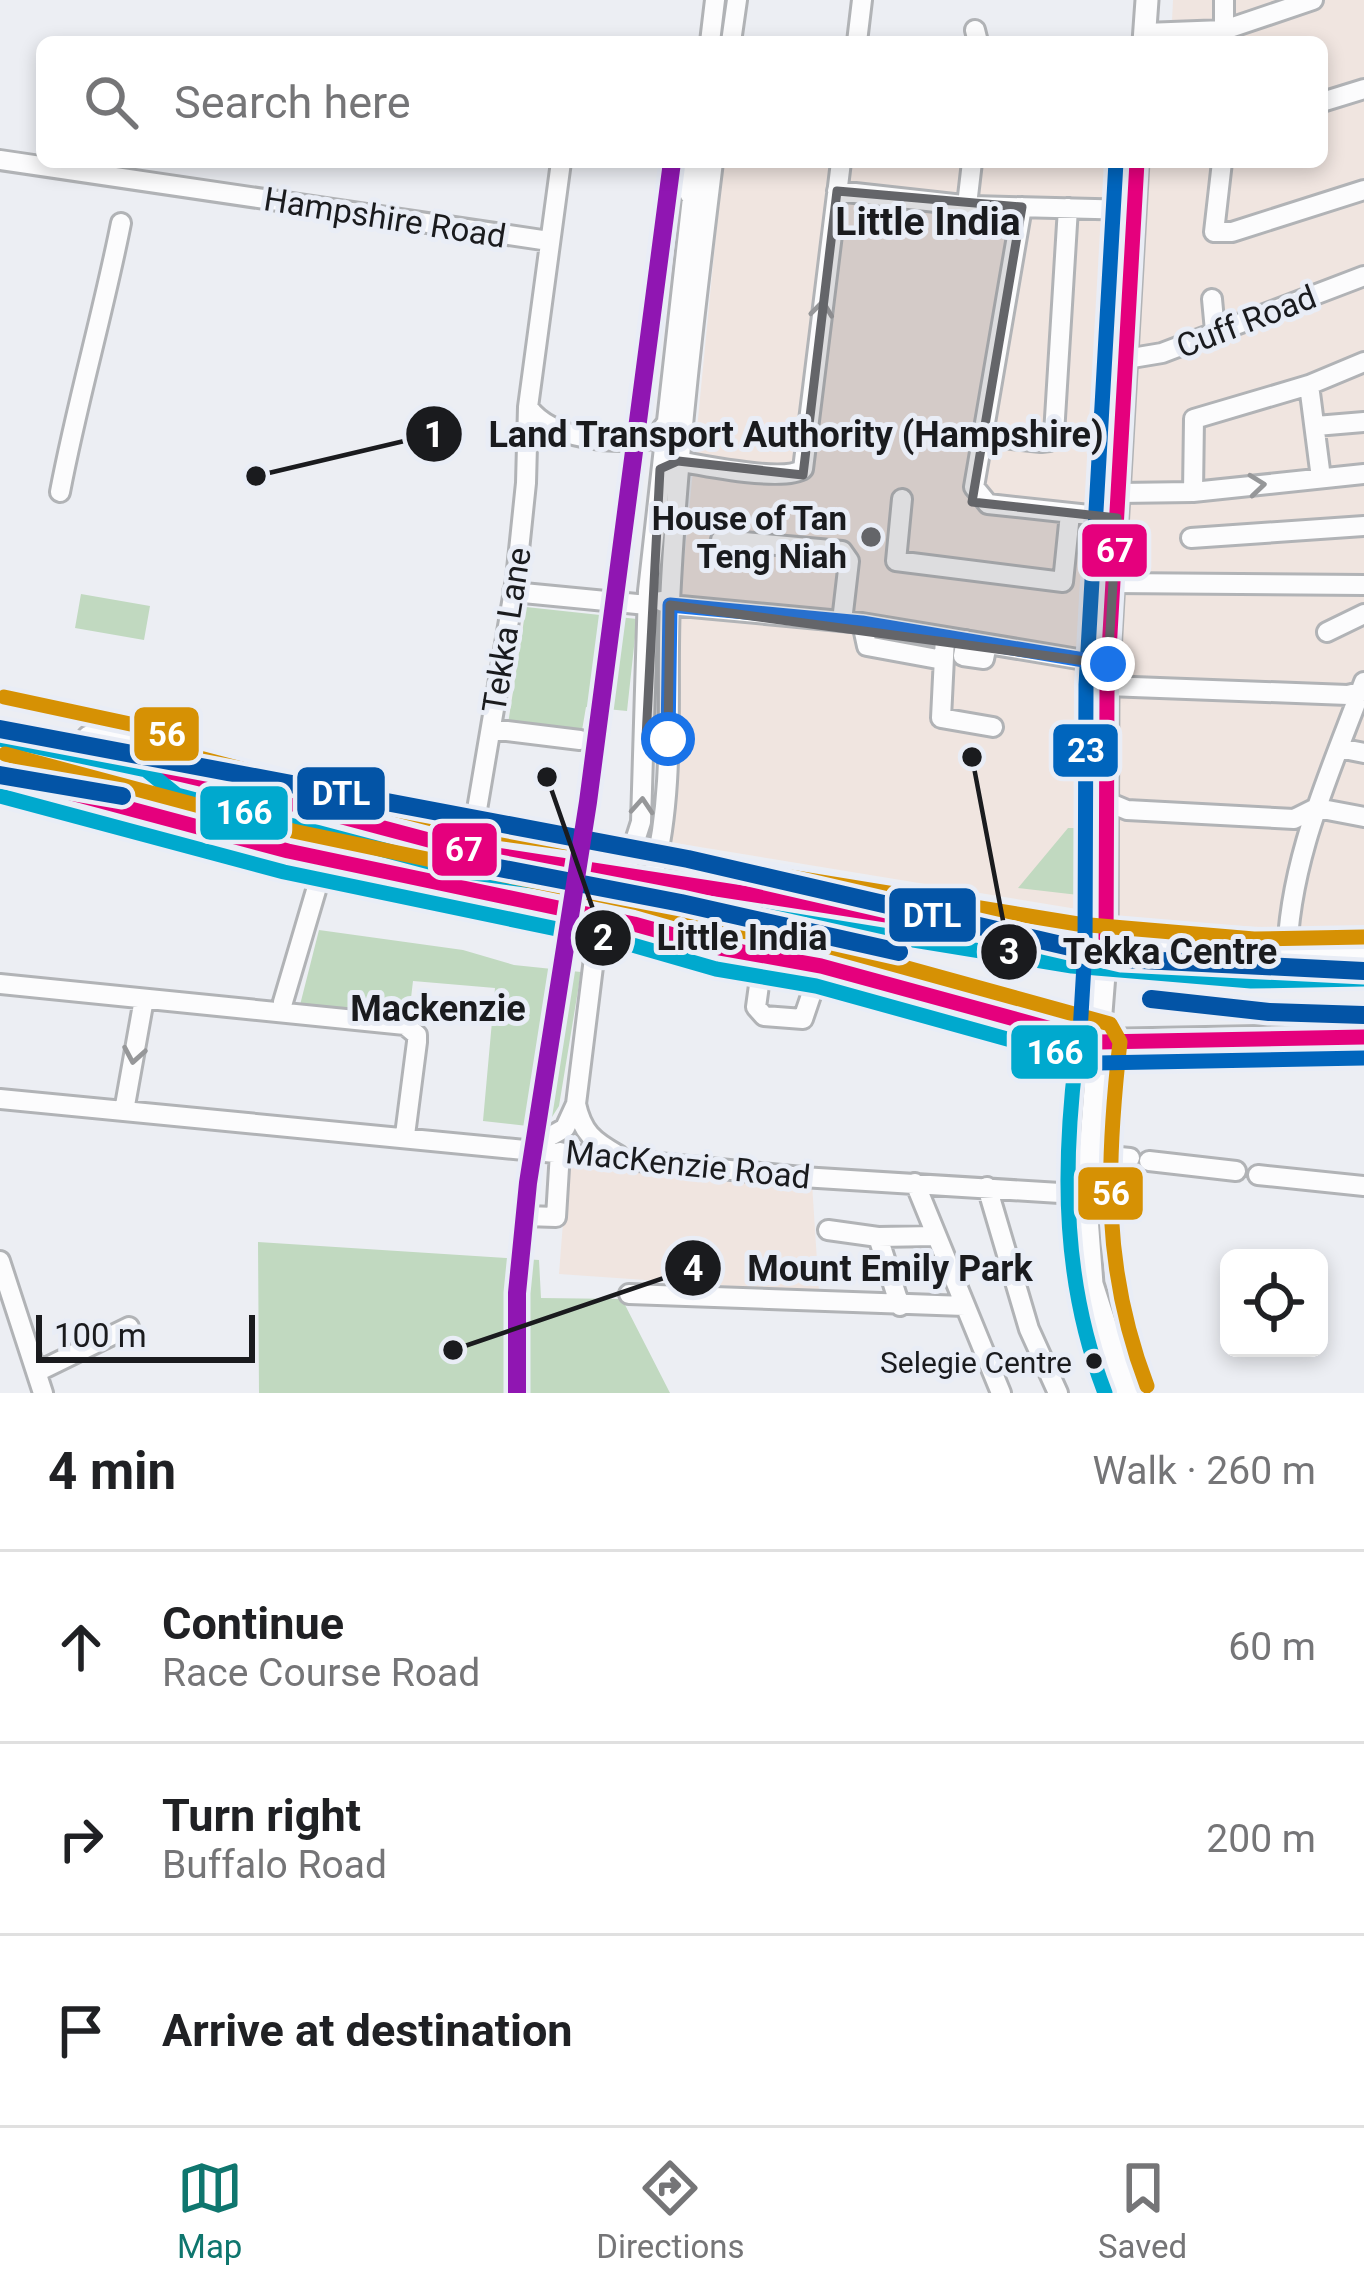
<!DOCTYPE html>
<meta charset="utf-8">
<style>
body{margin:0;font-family:Roboto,sans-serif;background:#f2f2f2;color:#202124}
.controls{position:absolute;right:36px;bottom:36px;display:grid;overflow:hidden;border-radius:18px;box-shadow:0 6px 18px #0003}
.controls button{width:108px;height:108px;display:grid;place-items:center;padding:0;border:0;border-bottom:3px solid #e0e0e0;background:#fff;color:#202124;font:60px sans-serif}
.scale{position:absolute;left:36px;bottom:30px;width:219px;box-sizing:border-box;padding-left:12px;border:6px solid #1a1b1e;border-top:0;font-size:33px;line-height:42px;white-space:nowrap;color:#1a1b1e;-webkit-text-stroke:9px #e9edf6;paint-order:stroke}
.stop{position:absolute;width:36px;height:36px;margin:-27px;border:9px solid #1a73e8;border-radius:50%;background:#fff}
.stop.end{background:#1a73e8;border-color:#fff;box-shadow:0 3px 12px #0008}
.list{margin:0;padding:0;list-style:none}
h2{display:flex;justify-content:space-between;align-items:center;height:156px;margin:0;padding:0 48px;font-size:51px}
h2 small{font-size:39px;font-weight:400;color:#757577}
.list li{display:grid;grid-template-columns:78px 1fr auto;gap:36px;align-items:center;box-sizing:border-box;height:192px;padding:0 48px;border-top:3px solid #e0e0e0}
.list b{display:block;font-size:45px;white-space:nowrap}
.list p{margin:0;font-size:39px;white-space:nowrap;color:#757577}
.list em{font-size:39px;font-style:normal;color:#757577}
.icon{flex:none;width:66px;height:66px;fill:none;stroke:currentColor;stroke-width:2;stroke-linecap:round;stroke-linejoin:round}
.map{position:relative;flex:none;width:1364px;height:1393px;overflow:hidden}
.search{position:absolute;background:#fff;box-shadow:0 6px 18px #0003;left:36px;right:36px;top:36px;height:132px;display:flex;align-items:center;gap:30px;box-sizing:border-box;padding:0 42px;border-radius:18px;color:#757577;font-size:45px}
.sheet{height:732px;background:#fff}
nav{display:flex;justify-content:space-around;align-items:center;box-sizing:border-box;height:168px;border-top:3px solid #e0e0e0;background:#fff;font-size:33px;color:#757577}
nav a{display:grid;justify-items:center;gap:6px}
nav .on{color:#0f766e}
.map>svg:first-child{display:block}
</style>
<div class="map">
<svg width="1364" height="1393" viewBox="0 0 1364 1393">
<rect width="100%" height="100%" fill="#eceef3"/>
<path fill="#f0e5e0" d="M 1173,0 L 1364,0 L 1364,929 L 1327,931 L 1144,920 L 657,840 L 723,162 L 1322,162 L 1322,42 L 1171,42 Z
M 568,1158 L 812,1183 L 819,1292 L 559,1274 Z"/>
<path fill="#c1d9c0" d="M 81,594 L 150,606 L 144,640 L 75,628 Z
M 526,607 L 637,619 L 627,711 L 586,707 L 579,748 L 506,737 Z
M 1068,828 L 1092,828 L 1087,896 L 1018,888 Z
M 319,930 L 463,950 L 514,965 L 581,972 L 559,1106 L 545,1128 L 483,1121 L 495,988 L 413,981 L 409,1015 L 300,1005 Z
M 258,1242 L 539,1260 L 541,1298 L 622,1299 L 670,1393 L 259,1393 Z"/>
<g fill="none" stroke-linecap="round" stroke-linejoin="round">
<defs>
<path id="minor" d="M 1224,0 L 1224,37
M 975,30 L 978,42
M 1145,33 L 1224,30 L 1313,0
M 710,42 L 715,0
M 731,42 L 737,0
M 857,42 L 862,0
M 1322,102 L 1364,89
M 0,160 L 549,241
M 675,162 L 690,195
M 1222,162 L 1214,232 L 1232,232 L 1364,190
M 837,191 L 972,206 L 1134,210
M 967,205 L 972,162
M 1022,207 L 974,487 L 988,504 L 1117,518
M 1212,299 L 1215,331
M 1126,359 L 1162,353 L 1364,276
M 1309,385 L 1321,478
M 528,407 C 552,441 615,444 654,439 L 665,425
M 1316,426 L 1364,422
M 983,436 L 1041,442 L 1049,441 L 1054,434 L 1068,208
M 678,461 C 704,466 785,482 803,469 L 841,162
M 60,492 C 77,402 103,314 121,223
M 1193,492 L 1194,419 L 1309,385 L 1364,362
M 1119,493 L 1193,492 L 1364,474
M 902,499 L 896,561 L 1063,582 L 1070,514
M 1191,538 L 1364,526
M 721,540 L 842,551 L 849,561 L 842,621
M 1113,583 L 1364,585
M 513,592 L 647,605
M 661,601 L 670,605 L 862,623 L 1108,664
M 862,623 L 867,646 L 943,660
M 1327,632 L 1364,614
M 945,637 L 941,718 L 993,727
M 966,640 L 963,656 L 984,659 L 987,644
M 1107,686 L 1348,695 L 1364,691
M 491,729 L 580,740
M 1339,748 L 1364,753
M 1115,805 L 1127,810 L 1294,819 L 1316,808
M 1317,808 L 1364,817
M 470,851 L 516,579 L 526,483 L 528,407 L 561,162
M 625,872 L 641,822 L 648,591 L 696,162
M 653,876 C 676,787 666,693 670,602 C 677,454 695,308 713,162
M 763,956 L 756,1007 L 764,1016 L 803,1019 L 821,966
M 1287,961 C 1288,862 1330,773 1364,682
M 0,984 L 405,1025 L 417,1035 L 417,1042 L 405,1135
M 283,1002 L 325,860
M 0,1099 L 802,1177 L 1060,1193 L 1086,1204
M 576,1104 C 582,1132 593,1141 618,1155
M 124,1111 L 144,999
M 531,1147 L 565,1128 L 576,1104 L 599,918
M 1089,1154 L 1130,1158
M 1149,1161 L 1236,1171
M 1258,1175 L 1364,1186
M 915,1183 L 1001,1393
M 987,1187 L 1029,1329 L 1058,1393
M 525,1216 L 556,1217 L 560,1152
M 828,1230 L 878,1237 L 935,1236
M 878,1237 L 900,1306
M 0,1261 L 43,1393
M 629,1294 L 965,1306
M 37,1372 L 129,1327"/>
<path id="major" d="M 1144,42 L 1147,0
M 1127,1393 L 1092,1284 L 1086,1204 L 1106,949 L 1107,686 L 1137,162"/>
<path id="highway" d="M 0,732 L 200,779 L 470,851 L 1135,953 L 1287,961 L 1364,958
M 90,738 L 156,751 L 178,771
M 0,774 L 288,851 L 634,924 L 720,948 L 821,966 L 1019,1023 L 1099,1042 L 1364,1037"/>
</defs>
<use href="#minor" stroke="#b1b3b6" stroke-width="24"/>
<use href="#major" stroke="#b1b3b6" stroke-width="27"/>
<use href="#highway" stroke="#b1b3b6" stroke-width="30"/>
<use href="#minor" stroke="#fcfcfd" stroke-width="18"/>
<use href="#major" stroke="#fcfcfd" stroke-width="21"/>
<use href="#highway" stroke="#fcfcfd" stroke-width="24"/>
<defs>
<path id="bus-1" d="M 0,732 L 200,779 L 470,851 L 1106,949 L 1107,686 L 1137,162
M 0,774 L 288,851 L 634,924 L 720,948 L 821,966 L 1099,1042 L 1364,1037"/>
<path id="bus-2" d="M 0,739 L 146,770 L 177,795 L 467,872 L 650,897 L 1072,966 L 1251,981 L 1364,979
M 0,796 L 284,872 L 629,944 L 716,969 L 816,986 L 1076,1058 C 1062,1173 1063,1284 1105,1393"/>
<path id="bus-3" d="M 4,697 L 163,731 L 192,756 L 474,830 L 656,855 L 1078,924 L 1254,939 L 1364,937
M 5,754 L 293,831 L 638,903 L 725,928 L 827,946 L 1110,1024 L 1120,1042 C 1106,1166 1102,1268 1147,1386"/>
<path id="bus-4" d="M 1116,162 L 1086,685 L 1085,948 L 1079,1049 L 1086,1059 L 1097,1063 L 1364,1058"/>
</defs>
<use href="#bus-1" stroke="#e9edf6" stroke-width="24"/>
<use href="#bus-2" stroke="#e9edf6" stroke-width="24"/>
<use href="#bus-3" stroke="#e9edf6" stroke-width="24"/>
<use href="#bus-4" stroke="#e9edf6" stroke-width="24"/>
<use href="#bus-1" stroke="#e5007d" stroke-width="15"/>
<use href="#bus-2" stroke="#00a9ce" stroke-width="15"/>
<use href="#bus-3" stroke="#d69104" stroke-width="15"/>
<use href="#bus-4" stroke="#0065bd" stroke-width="15"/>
<defs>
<path id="metro-1" d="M 0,729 L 688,859 L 1122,959 L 1364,971
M 0,775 L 122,796
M 463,861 L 681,903 L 899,952
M 1151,999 L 1269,1012 L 1364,1015"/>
<path id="metro-2" d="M 517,1393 L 517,1293 L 528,1183 L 588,802 L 672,162"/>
</defs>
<use href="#metro-1" stroke="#e9edf6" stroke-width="27"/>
<use href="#metro-2" stroke="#e9edf6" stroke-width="27"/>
<use href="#metro-1" stroke="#0354a6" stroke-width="18"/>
<use href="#metro-2" stroke="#9016b2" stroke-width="18"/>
</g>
<defs><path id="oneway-chevron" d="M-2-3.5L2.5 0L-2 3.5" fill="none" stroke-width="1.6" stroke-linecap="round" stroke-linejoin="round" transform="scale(3)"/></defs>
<g stroke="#969799">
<use href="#oneway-chevron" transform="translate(822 309) rotate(-83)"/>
<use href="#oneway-chevron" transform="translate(1257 485) rotate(-6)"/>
<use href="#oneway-chevron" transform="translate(642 806) rotate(-86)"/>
<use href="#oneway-chevron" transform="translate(134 1055) rotate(100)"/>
</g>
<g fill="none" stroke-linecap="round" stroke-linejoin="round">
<path stroke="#1a73e8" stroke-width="15" d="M 668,739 L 670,605 L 862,623 L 1108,664"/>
</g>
<path fill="#646569" fill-opacity="0.2" stroke="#646569" stroke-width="9" stroke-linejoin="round" d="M 837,191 L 1022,207 L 972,502 L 1117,518 L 1108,664 L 670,605 L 668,739 L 646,738 L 660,469 L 678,461 L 803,475 Z"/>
<circle fill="#646569" stroke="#e9edf6" stroke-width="4.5" cx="871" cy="537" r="12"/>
<circle fill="#1a1b1e" stroke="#e9edf6" stroke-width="4.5" cx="1094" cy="1361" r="10"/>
<g text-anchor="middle" stroke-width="10" stroke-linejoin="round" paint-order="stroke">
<g font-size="30" fill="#1a1b1e" stroke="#e9edf6" text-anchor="end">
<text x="1072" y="1373">Selegie Centre</text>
</g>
<g font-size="33" fill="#1a1b1e" stroke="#e9edf6">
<text transform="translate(385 217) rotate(9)" y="12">Hampshire Road</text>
<text transform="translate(1246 321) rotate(-21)" y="12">Cuff Road</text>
<text transform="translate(506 630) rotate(-81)" y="12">Tekka Lane</text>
<text transform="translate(688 1164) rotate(6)" y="12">MacKenzie Road</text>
</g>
<g font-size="33" font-weight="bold" fill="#1a1b1e" stroke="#e9edf6" text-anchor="end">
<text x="847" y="530">House of Tan<tspan x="847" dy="38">Teng Niah</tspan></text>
</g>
<g font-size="36" font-weight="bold" fill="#1a1b1e" stroke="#e9edf6">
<text x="438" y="1021">Mackenzie</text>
</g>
<g font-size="39" font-weight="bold" fill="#1a1b1e" stroke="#e9edf6">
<text x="928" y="235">Little India</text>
</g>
</g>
<path fill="none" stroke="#1a1b1e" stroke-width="4.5" d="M256 476L434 434M547 777L603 938M972 757L1009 952M453 1350L693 1268"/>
<g fill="#1a1b1e" stroke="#e9edf6" stroke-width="4.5">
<circle cx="256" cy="476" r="12"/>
<circle cx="547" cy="777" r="12"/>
<circle cx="972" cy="757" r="12"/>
<circle cx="453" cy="1350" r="12"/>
<circle cx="434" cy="434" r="30"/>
<circle cx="603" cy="938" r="30"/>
<circle cx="1009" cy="952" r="30"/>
<circle cx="693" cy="1268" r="30"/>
</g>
<g font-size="36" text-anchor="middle" font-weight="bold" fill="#fff">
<text x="434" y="447">1</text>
<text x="603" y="950">2</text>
<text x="1009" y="964">3</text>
<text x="693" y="1281">4</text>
</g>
<g font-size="36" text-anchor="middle" font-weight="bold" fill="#1a1b1e" stroke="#e9edf6" stroke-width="10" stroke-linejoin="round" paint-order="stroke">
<text x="796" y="447">Land Transport Authority (Hampshire)</text>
<text x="742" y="950">Little India</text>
<text x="1170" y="964">Tekka Centre</text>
<text x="890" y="1281">Mount Emily Park</text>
</g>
<g stroke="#e9edf6" stroke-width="4.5">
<rect x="1080" y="522" width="69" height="57" rx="12" fill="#e5007d"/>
<rect x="132" y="705" width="69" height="58" rx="12" fill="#d69104"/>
<rect x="1051" y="722" width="69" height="57" rx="12" fill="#0065bd"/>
<rect x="295" y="765" width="92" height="57" rx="12" fill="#0354a6"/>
<rect x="198" y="784" width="92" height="58" rx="12" fill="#00a9ce"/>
<rect x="430" y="821" width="69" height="57" rx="12" fill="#e5007d"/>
<rect x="887" y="886" width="91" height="58" rx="12" fill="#0354a6"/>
<rect x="1009" y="1023" width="91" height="58" rx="12" fill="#00a9ce"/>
<rect x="1076" y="1165" width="69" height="57" rx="12" fill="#d69104"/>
</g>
<g font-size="33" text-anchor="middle" font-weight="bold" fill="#fff">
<text x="1115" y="562">67</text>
<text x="167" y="746">56</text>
<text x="1086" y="762">23</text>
<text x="341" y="805">DTL</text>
<text x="244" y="824">166</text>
<text x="464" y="861">67</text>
<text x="932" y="927">DTL</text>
<text x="1055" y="1064">166</text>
<text x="1111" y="1205">56</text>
</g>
</svg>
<div class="controls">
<button><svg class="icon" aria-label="locate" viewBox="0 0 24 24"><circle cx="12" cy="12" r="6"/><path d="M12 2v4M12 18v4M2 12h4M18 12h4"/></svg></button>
</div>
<div class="scale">100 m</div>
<div class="stop" style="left:668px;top:739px"></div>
<div class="stop end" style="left:1108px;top:664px"></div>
<div class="search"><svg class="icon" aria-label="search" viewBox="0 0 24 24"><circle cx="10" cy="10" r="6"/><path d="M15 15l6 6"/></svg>Search here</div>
</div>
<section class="sheet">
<h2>4 min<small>Walk · 260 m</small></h2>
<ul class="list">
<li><svg class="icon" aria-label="ahead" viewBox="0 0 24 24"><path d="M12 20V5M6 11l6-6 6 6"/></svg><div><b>Continue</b><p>Race Course Road</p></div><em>60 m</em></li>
<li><svg class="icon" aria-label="right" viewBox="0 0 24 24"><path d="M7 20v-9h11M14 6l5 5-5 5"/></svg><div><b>Turn right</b><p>Buffalo Road</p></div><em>200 m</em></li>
<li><svg class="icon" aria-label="arrive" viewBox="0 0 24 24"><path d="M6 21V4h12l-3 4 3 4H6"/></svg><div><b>Arrive at destination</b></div></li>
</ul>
</section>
<nav>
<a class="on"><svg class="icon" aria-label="map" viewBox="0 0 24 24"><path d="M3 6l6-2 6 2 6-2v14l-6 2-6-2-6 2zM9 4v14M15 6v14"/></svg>Map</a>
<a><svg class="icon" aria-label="directions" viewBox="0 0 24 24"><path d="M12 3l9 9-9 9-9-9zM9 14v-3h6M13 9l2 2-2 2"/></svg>Directions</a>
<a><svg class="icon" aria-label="saved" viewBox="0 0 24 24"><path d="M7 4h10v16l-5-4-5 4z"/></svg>Saved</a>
</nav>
